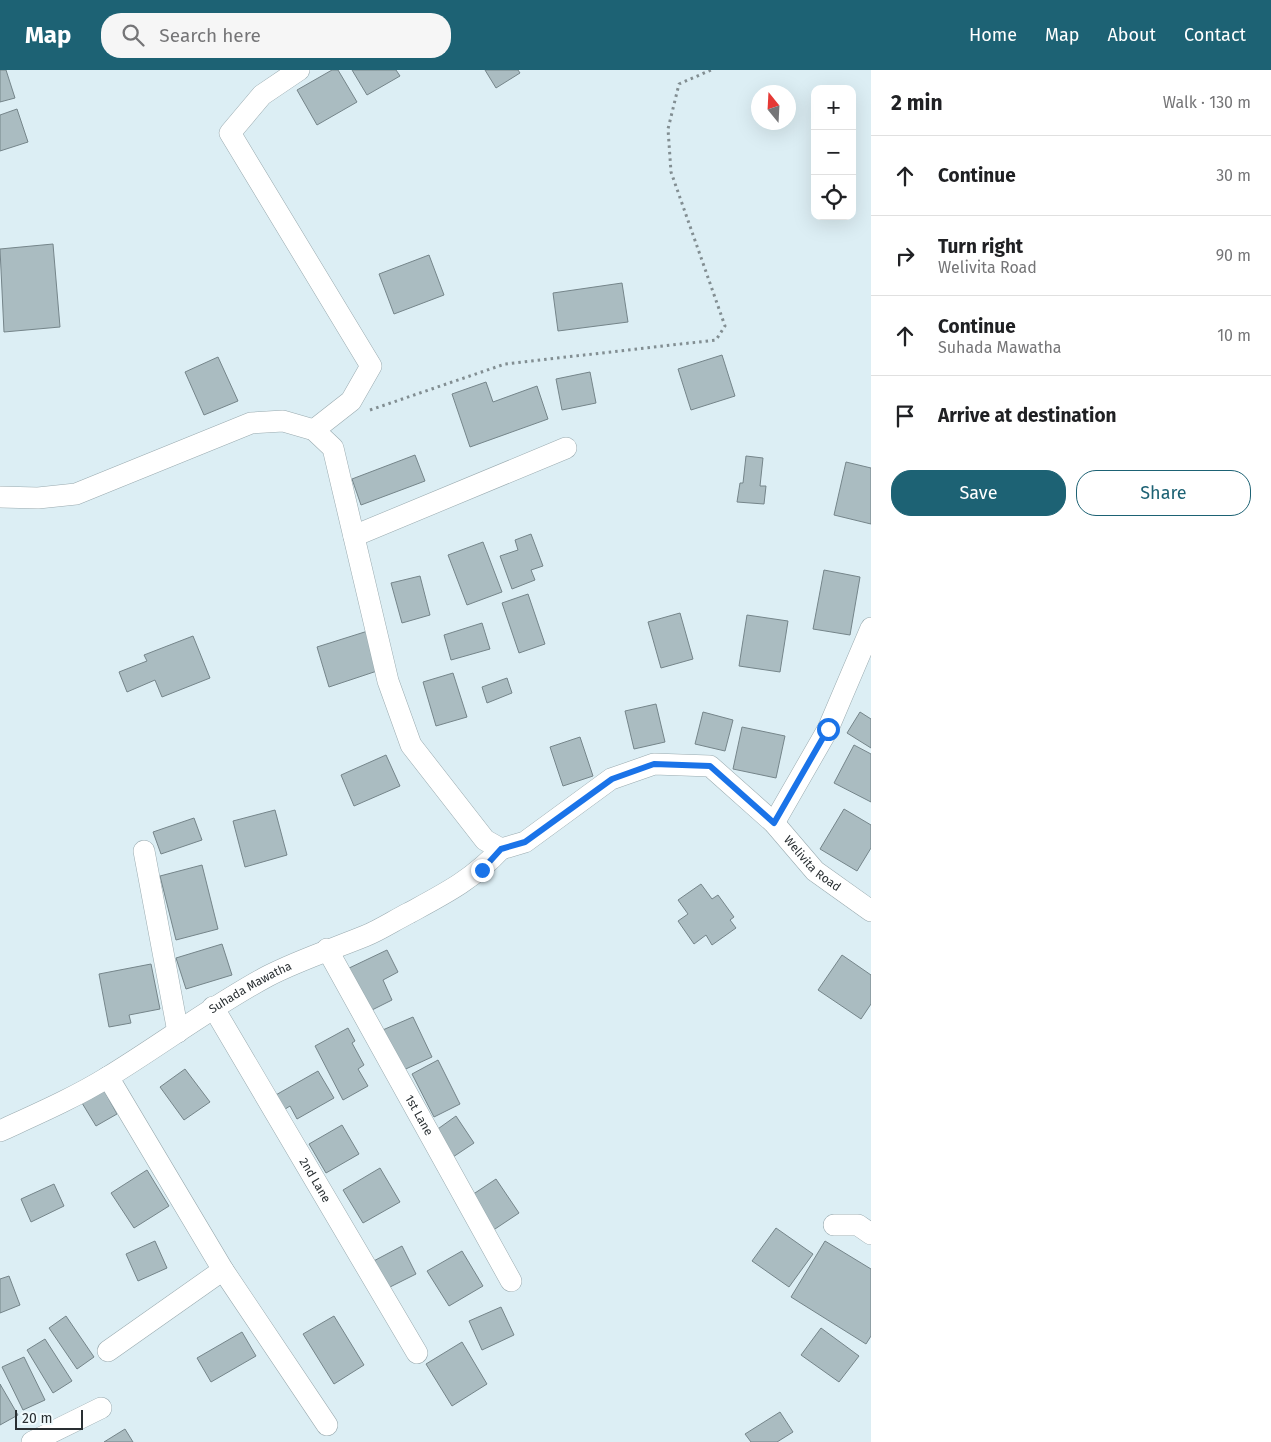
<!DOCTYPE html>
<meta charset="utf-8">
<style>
body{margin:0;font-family:"Fira Sans",sans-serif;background:#f6f6f6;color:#202124}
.controls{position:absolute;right:15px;top:15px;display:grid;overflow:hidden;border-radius:10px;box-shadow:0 5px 20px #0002}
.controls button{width:45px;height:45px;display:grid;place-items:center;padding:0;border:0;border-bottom:1px solid #e0e0e0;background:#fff;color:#202124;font:25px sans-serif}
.compass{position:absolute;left:751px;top:15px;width:45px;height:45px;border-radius:50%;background:#fff;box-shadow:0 5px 20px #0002;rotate:342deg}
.scale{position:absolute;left:15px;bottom:12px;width:68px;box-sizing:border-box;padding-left:5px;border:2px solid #292f32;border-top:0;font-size:14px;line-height:18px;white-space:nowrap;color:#292f32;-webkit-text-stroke:4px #effafd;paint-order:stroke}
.stop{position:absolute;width:15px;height:15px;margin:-11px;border:4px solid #1a73e8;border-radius:50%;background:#fff}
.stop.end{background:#1a73e8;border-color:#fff;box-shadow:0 1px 5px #0008}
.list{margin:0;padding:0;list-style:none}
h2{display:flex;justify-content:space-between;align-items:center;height:65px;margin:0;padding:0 20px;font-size:21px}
h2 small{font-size:16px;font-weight:400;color:#757577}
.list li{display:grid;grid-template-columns:32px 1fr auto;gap:15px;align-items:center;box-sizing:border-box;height:80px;padding:0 20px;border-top:1px solid #e0e0e0}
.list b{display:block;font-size:19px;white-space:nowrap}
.list p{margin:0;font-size:16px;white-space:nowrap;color:#757577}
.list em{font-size:16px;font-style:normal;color:#757577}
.actions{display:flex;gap:10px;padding:15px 20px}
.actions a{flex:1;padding:11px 0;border:1px solid #1d6274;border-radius:20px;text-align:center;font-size:18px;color:#1d6274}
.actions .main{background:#1d6274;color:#fff}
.icon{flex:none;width:28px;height:28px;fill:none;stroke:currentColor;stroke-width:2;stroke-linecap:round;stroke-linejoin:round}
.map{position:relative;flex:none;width:871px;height:1372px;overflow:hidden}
header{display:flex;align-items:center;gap:30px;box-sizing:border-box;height:70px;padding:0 25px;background:#1d6274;color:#fff}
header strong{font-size:24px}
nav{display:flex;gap:28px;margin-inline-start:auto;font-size:18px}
.search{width:350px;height:45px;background:#f6f6f6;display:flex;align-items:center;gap:12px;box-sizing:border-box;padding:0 18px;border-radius:20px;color:#757577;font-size:19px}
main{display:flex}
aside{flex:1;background:#fff}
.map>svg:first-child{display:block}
</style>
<header>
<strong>Map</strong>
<div class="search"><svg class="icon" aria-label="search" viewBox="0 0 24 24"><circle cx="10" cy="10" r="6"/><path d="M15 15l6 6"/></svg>Search here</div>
<nav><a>Home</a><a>Map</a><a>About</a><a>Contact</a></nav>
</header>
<main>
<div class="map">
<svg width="871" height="1372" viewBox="0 0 871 1372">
<rect width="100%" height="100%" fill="#dceef4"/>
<path fill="#aabcc1" stroke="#75858a" d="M 0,0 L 6,0 L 15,28 L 0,32 Z
M 332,0 L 338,0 L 357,32 L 317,55 L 297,20 Z
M 352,0 L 396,0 L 400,6 L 367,25 Z
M 485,0 L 518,0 L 520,3 L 496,18 Z
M 17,39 L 28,72 L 0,81 L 0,45 Z
M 53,174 L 60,257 L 4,262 L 0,179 Z
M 429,185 L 444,225 L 394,244 L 379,204 Z
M 622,213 L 628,252 L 558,261 L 553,223 Z
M 722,285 L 735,326 L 691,340 L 678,299 Z
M 218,287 L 238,331 L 204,345 L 185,302 Z
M 590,302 L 596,333 L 562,340 L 556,309 Z
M 486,312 L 493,332 L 537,316 L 548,349 L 470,377 L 452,324 Z
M 415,385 L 425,411 L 361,435 L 352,409 Z
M 746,386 L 763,388 L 760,416 L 766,416 L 764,434 L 737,432 L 740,413 L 743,413 Z
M 846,392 L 871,398 L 871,454 L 834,445 Z
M 531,464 L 543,496 L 531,500 L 535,510 L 512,519 L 500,486 L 518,480 L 515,470 Z
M 483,472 L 502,522 L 467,535 L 448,485 Z
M 824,500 L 860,507 L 850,565 L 813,559 Z
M 420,506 L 430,545 L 402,553 L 391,513 Z
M 528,524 L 545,574 L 519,583 L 502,533 Z
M 680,543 L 693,589 L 661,598 L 648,552 Z
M 747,545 L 788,551 L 780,602 L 739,596 Z
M 482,553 L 490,579 L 451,590 L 444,565 Z
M 371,560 L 383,599 L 329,617 L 317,577 Z
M 193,566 L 210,608 L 162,627 L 155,610 L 127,622 L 119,602 L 147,591 L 144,585 Z
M 453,603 L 467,647 L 436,656 L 423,612 Z
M 507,608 L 512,623 L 487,633 L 482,617 Z
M 656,634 L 665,672 L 634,679 L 625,641 Z
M 703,642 L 733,650 L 725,681 L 695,674 Z
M 860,642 L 871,649 L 871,678 L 847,663 Z
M 742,657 L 785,666 L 776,708 L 733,699 Z
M 580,667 L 593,706 L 563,716 L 550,677 Z
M 854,675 L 871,684 L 871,732 L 834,713 Z
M 386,685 L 400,716 L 354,736 L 341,705 Z
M 844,739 L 871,755 L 871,778 L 857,801 L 820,779 Z
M 275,740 L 287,785 L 245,797 L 233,751 Z
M 194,748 L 202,770 L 161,784 L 153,762 Z
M 202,795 L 218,859 L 176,870 L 160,806 Z
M 701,814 L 712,829 L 718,825 L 734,847 L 730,850 L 736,858 L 712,875 L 706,865 L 694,874 L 678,851 L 688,844 L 678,830 Z
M 222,874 L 232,905 L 186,919 L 176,888 Z
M 387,880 L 398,902 L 383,910 L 392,930 L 366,943 L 345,900 Z
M 842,885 L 871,905 L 871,934 L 861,949 L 818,920 Z
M 151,894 L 160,939 L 129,945 L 131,953 L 109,957 L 99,904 Z
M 413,947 L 432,987 L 397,1003 L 378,962 Z
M 348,958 L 355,971 L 352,973 L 364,995 L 358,999 L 368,1016 L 343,1030 L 315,976 Z
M 438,990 L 460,1034 L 434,1047 L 412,1004 Z
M 185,999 L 210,1032 L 184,1050 L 160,1017 Z
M 318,1001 L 334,1028 L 297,1049 L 290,1036 L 282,1041 L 274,1026 Z
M 104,1020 L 117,1044 L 96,1056 L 82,1033 Z
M 456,1046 L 474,1073 L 453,1087 L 435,1061 Z
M 342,1055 L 359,1084 L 326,1103 L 309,1074 Z
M 380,1098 L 400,1132 L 363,1153 L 343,1120 Z
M 147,1100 L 169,1136 L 134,1158 L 111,1123 Z
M 496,1109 L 519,1143 L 489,1163 L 466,1129 Z
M 54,1114 L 64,1136 L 31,1152 L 21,1129 Z
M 776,1158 L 813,1184 L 789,1217 L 752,1191 Z
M 155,1171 L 167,1198 L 138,1211 L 126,1184 Z
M 825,1171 L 871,1199 L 871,1266 L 866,1274 L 791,1227 Z
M 402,1176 L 416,1204 L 382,1221 L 368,1194 Z
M 462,1181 L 483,1216 L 449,1236 L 427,1201 Z
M 9,1206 L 20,1235 L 0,1243 L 0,1209 Z
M 501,1237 L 514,1265 L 482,1280 L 469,1251 Z
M 66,1246 L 94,1287 L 77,1299 L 49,1258 Z
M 334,1246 L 364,1295 L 334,1314 L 303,1264 Z
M 821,1258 L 859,1286 L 839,1312 L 801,1285 Z
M 242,1262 L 256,1286 L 211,1312 L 197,1288 Z
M 45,1269 L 72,1311 L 53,1323 L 27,1280 Z
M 462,1272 L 487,1314 L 452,1336 L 426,1294 Z
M 24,1287 L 45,1330 L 23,1340 L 2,1297 Z
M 0,1314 L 18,1345 L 0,1355 Z
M 780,1342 L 793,1362 L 777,1372 L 751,1372 L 745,1364 Z
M 125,1359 L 133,1372 L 104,1372 Z"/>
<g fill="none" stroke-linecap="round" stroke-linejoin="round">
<defs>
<g id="minor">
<path d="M 299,0 L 262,25 L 230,63 L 371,296 L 351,331 L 314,360"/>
<path d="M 0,427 L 38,428 L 76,424 L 251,353 L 283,351 L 314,360 L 333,378 L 388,611 L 411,675 L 485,770 L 501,779"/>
<path d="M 354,466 L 566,378"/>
<path d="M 774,753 L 828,659 L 871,558"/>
<path id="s1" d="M 501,779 L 525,772 L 611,709 L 654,694 L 710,696 L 774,753 L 815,801 L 871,841"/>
<path d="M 144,781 L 178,962"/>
<path id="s2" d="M 327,879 L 511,1211"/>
<path id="s3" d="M 213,937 L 417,1283"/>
<path d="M 108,1007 L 223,1200 L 327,1355"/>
<path id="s4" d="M 0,1061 C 37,1044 74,1028 108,1007 C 162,974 212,936 268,906 C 299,890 333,879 365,866 C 380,860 395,850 409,843 C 446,823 472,810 501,779"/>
<path d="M 834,1155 L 858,1155 L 871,1164"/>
<path d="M 108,1281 L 223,1200"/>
<path d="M 32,1372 L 101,1338"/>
</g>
</defs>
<use href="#minor" stroke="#99aaaf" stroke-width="22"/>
<path stroke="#828e92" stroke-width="3" stroke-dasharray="2.5 4" stroke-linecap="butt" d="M 370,340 L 505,294 L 716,270 L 725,256 L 671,102 L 668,59 L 679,14 L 711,0"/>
<use href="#minor" stroke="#fff" stroke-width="21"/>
</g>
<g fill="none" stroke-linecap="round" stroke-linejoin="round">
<path stroke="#1a73e8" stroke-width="6" d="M 482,800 L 501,779 L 525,772 L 612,709 L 654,694 L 710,696 L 774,753 L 828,659"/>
</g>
<g text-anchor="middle" stroke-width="4" stroke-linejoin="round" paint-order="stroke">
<g font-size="12" fill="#292f32" stroke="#effafd">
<text dy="4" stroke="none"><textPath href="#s1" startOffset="375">Welivita Road</textPath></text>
<text dy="4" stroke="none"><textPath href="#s4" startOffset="289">Suhada Mawatha</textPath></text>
<text dy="4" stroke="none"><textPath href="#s2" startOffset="190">1st Lane</textPath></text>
<text dy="4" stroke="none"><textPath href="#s3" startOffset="201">2nd Lane</textPath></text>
</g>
</g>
</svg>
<div class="controls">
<button>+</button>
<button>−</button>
<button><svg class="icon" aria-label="locate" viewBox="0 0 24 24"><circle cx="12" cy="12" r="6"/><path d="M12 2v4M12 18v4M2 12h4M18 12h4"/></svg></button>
</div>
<svg class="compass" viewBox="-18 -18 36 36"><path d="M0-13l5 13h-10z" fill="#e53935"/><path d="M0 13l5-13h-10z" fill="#757577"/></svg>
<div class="scale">20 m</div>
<div class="stop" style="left:828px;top:659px"></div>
<div class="stop end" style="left:482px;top:800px"></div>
</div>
<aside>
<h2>2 min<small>Walk · 130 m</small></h2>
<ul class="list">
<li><svg class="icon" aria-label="ahead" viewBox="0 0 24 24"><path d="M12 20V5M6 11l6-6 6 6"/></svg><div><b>Continue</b></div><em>30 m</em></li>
<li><svg class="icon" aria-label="right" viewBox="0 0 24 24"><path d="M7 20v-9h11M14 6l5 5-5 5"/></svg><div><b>Turn right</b><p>Welivita Road</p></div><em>90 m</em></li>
<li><svg class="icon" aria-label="ahead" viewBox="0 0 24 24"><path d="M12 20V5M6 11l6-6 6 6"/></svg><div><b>Continue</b><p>Suhada Mawatha</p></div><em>10 m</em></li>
<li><svg class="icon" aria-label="arrive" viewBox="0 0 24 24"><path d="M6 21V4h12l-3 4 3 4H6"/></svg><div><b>Arrive at destination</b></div></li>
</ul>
<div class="actions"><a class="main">Save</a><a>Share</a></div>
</aside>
</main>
